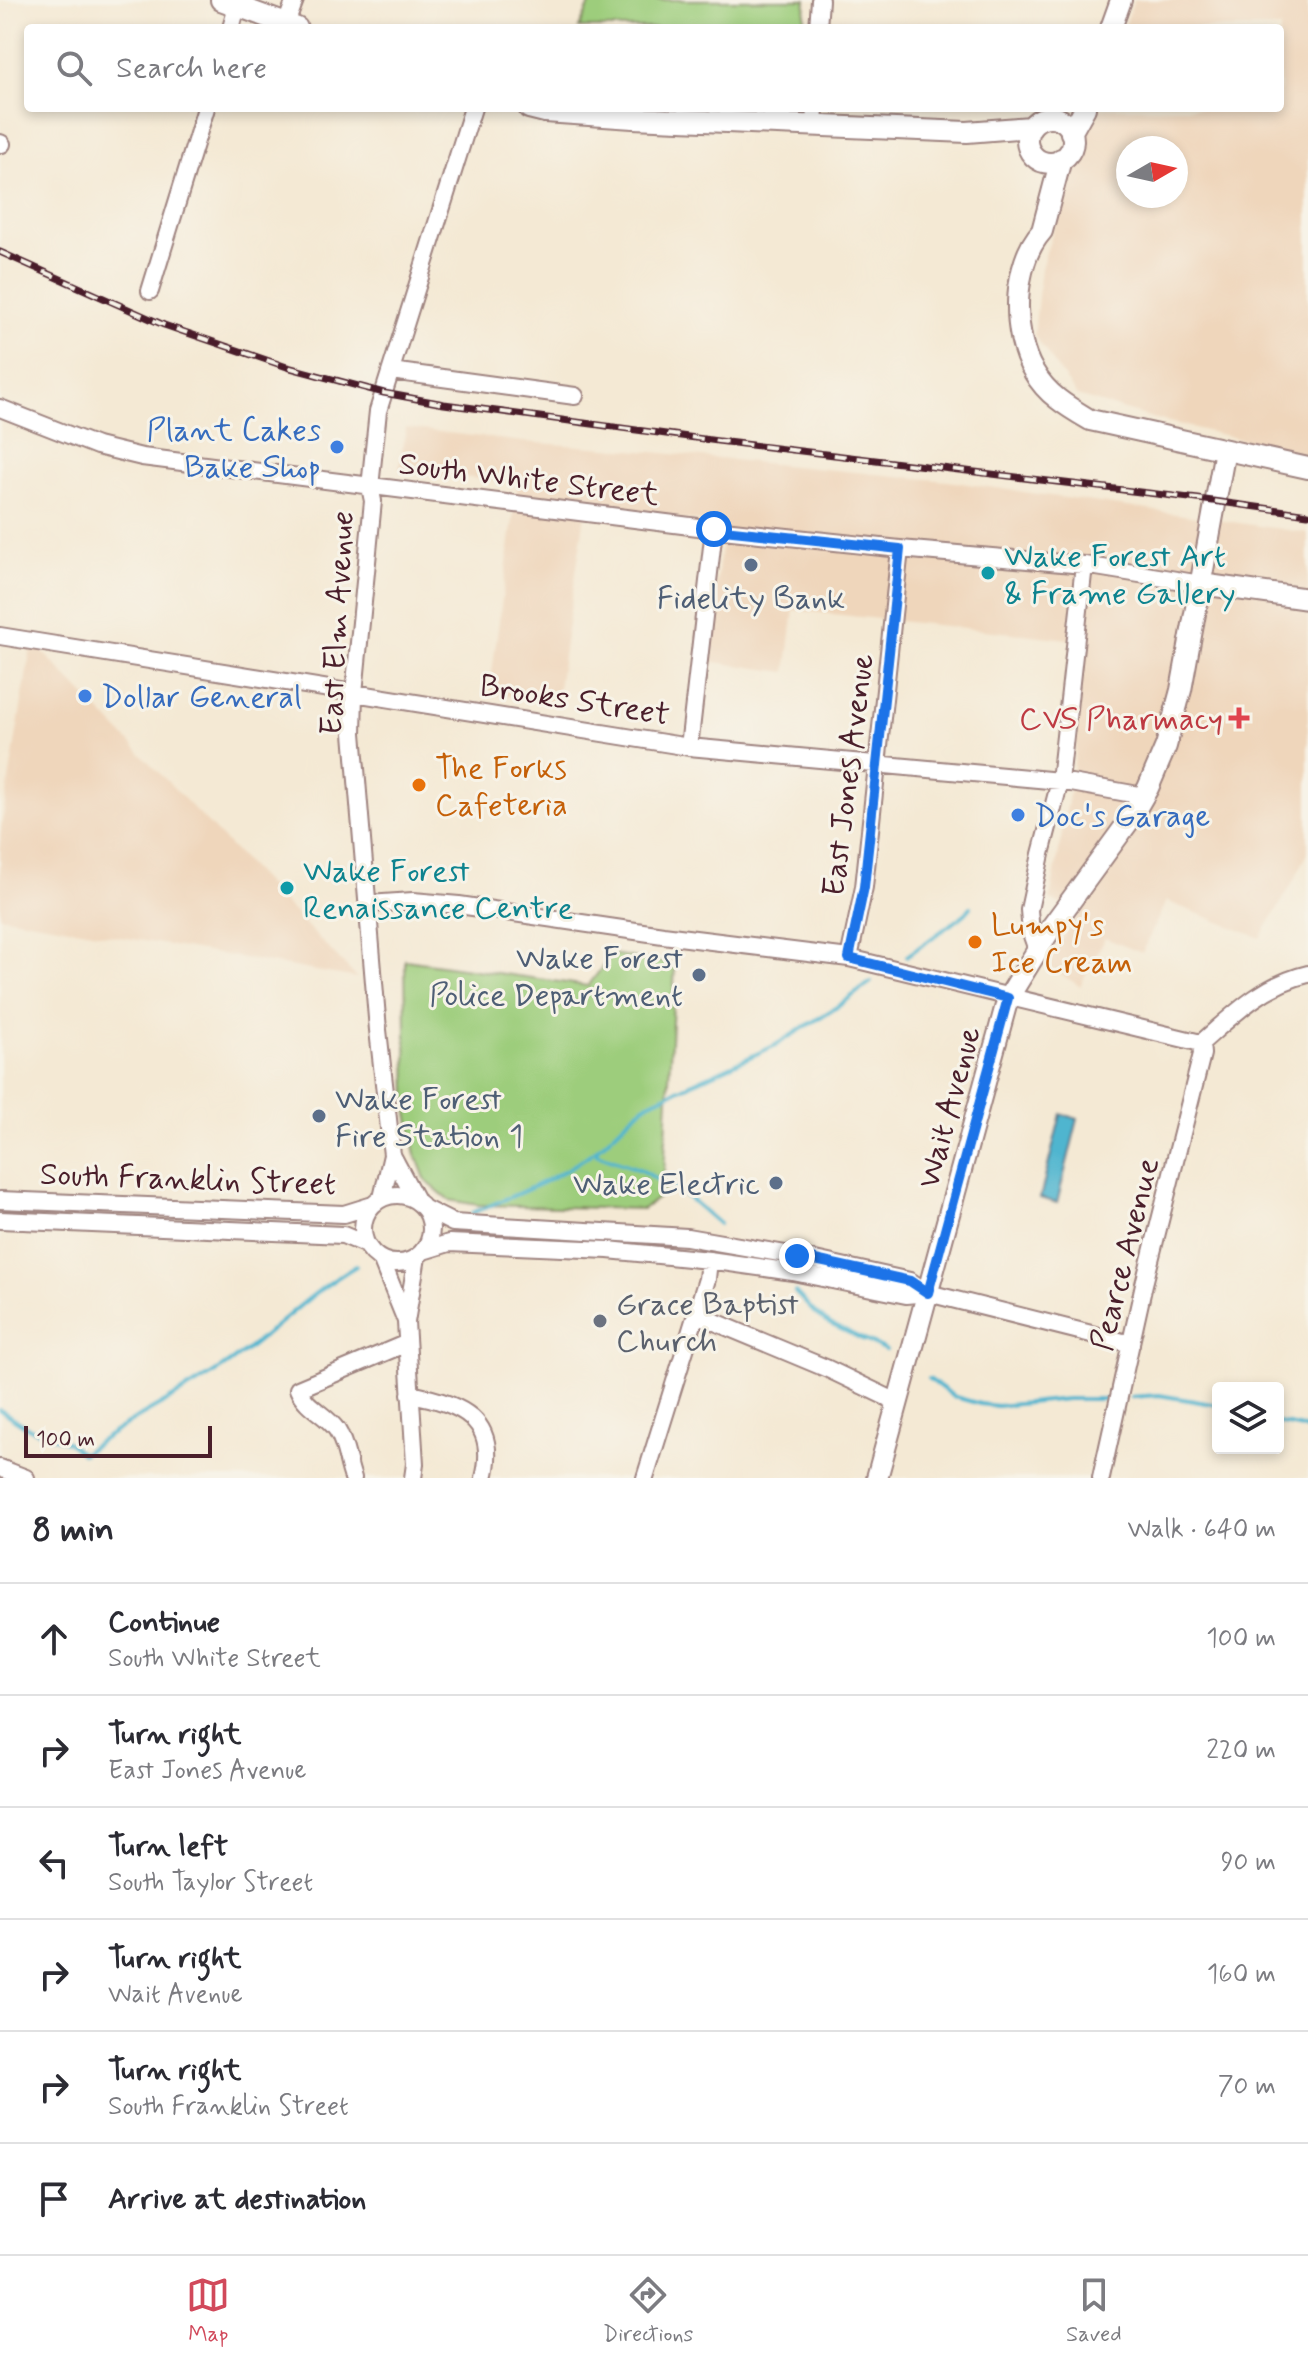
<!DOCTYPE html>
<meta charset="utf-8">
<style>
body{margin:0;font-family:Mynerve,sans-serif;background:#f7f7f7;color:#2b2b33}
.controls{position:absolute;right:24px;bottom:24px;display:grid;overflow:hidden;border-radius:8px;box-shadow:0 4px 12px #0003}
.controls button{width:72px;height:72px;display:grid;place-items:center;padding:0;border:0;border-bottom:2px solid #e1e1e2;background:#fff;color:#2b2b33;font:40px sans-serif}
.compass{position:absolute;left:1116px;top:136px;width:72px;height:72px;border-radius:50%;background:#fff;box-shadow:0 4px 12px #0003;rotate:81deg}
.scale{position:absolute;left:24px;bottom:20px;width:188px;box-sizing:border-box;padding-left:8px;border:4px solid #4a1f2b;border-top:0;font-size:22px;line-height:28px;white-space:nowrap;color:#4a1f2b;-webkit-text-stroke:6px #f7f3e8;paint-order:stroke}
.stop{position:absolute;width:24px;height:24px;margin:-18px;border:6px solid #1a73e8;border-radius:50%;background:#fff}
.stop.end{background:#1a73e8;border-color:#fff;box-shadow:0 2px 8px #0008}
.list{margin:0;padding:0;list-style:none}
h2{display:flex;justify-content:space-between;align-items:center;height:104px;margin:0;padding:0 32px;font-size:34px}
h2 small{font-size:26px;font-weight:400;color:#7c7c81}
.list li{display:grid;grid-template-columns:52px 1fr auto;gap:24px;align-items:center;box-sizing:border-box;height:112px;padding:0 32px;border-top:2px solid #e1e1e2}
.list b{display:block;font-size:30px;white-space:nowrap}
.list p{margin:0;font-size:26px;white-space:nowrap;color:#7c7c81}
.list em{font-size:26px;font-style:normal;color:#7c7c81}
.icon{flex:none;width:44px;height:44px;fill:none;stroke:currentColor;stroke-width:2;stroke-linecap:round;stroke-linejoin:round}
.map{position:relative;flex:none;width:1308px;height:1478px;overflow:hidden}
.search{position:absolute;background:#fff;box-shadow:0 4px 12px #0003;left:24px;right:24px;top:24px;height:88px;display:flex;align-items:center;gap:20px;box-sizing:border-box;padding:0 28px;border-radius:8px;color:#7c7c81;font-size:30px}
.sheet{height:776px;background:#fff}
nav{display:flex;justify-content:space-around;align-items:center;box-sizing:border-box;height:112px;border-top:2px solid #e1e1e2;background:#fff;font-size:22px;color:#7c7c81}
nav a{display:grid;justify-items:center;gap:4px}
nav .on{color:#d1495b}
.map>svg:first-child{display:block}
</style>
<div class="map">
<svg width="1308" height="1478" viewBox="0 0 1308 1478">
<rect width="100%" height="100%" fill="#f7f3e8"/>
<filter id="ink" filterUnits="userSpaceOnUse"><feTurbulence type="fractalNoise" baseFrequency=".0125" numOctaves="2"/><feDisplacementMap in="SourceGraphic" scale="16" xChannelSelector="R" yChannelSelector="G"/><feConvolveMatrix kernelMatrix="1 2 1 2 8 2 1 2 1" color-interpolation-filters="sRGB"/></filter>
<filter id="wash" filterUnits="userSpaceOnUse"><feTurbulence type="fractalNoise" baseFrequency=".006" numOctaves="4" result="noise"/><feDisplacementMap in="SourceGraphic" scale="32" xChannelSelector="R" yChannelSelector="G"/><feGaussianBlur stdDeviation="1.8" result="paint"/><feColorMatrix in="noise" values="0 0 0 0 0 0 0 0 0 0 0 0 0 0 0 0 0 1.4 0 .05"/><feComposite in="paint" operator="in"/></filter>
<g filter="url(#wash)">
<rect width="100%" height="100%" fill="#f4e9d4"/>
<path fill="#efd6bb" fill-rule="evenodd" d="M 1134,0 L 1308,0 L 1308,455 L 1156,419 L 1077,396 L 1034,335 L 1041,268 L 1075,163 L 1095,108 L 1280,108 L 1280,28 L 1124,28 ZM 1128,148 L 1176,148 L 1176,196 L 1128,196 Z
M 406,428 L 523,442 L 621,449 L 947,481 L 1308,533 L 1308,853 L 1290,888 L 1260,938 L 1166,901 L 1142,953 L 1105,938 L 1080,986 L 1045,965 L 1080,912 L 1050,900 L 1073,774 L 1082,677 L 1088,641 L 794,610 L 786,672 L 707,661 L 724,524 L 586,508 L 556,701 L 489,694 L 518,483 L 399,470 Z
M 32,641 L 357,978 L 0,916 L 0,835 Z"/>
<path fill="#9dcd7c" stroke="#747654" stroke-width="2" d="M 592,0 L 806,0 L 804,28 L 579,28 Z
M 612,954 L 675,964 L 663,1194 L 643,1209 L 478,1205 L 449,1200 L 426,1181 L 416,1155 L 407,1108 L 405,960 L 588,986 Z"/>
<path fill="#50b5cf" stroke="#4d6a7d" stroke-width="2" d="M 1061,1114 L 1078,1119 L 1057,1203 L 1040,1198 Z"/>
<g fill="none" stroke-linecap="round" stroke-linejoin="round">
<path stroke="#50b5cf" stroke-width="4" d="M 907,956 L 965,914 L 971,907
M 597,1149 L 597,1154 L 641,1170 L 689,1198 L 719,1224
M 472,1213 C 515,1195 560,1178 597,1149 C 615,1135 629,1116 649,1103 L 774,1046 L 840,1005 L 871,982
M 795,1292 L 816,1314 L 830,1324 L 886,1350
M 929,1379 L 955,1397 L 980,1404 L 997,1406 L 1067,1399 L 1110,1399
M 1131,1397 L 1159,1395 L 1218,1405
M 0,1410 L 30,1429 L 67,1442 L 82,1454 C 128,1419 182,1396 229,1363 C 274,1332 307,1294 356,1266
M 1278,1423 L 1308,1429"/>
</g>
</g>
<g filter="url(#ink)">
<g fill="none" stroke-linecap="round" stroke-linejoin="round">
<defs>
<path id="minor" d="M 286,24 L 295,0
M 231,28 L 237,7
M 818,28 L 820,0
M 814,125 L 815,108
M 0,143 L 2,144
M 150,291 L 206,108
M 391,371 L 575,396
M 0,408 L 97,446 L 142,457 L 714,529 L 900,549 L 1084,565 L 1201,584
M 0,636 L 689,747 L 1060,781 L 1144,796
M 689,747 L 714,529
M 368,904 L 413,901 L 459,905 L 663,935 L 849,958 L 1201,1043
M 1037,950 L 1031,933 L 1029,910 L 1041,854 L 1060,781 L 1084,565
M 849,958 L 864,887 L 900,549
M 1201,1043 C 1234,1014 1264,984 1308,974
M363 1229a34 34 0 1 1 68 0a34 34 0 1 1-68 0Z
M 382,1198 L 392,1155
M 0,1200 L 344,1214 L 373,1205
M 416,1200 L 392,1155 L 378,1030 L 353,733 L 354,693 L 373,501 L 370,487 L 378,411 L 473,108
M 425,1209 L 453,1223 L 687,1237 L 797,1256 L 910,1281 L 928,1293 L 1131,1344
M 0,1220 L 343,1235 L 367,1245
M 423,1251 L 449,1243 L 608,1250 L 709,1260 L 793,1272 L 906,1295 L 928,1293
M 381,1259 L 406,1321
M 696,1314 L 828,1369 L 897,1402
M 410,1394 C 460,1403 499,1419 484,1478
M 0,1468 L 26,1478
M 353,1478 C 347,1462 346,1444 337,1430 C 326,1414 306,1408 298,1389 L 407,1343
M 413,1478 L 415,1464 L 406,1322 L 417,1257
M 645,1478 L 707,1279 L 709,1260
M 1101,1478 L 1144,1284 L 1202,1054 L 1201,1043"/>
<path id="major" d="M 221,0 L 297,28
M 1111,28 L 1121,0
M 529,108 L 545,112 L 633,118 L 967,132 L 1031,127
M1027 140a23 23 0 1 1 46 0a23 23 0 1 1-46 0Z
M 1071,133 L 1085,108
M 1061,159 L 1042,231 C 1012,264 1011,335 1034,372 C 1047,395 1068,407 1090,420 L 1308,468
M 1201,584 L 1308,599
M 877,1478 L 1008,998 L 1053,925 L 1129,821 L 1148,788 L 1166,746 L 1181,690 L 1225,450"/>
</defs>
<use href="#minor" stroke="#9f8480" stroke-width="20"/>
<use href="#major" stroke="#9f8480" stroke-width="24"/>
<use href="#minor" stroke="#fff" stroke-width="16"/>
<use href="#major" stroke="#fff" stroke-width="20"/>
<defs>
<path id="rail" d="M 0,252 L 164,325 L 287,367 L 384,393 L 444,404 L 718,441 L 1198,499 L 1308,514"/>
</defs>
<use href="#rail" stroke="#4a1f2b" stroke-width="7"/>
<use href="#rail" stroke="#f7f3e8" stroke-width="4" stroke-dasharray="12" stroke-linecap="butt"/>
</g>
</g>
<g fill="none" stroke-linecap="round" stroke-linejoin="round" filter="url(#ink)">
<path stroke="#1a73e8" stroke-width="10" d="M 714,529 L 900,549 L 864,887 L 849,958 L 1008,998 L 928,1293 L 910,1281 L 797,1256"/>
</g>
<g fill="#3f7fe0" stroke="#f7f3e8" stroke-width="3">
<circle cx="337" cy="447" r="8"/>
<circle cx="85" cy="696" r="8"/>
<circle cx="1018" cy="815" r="8"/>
</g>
<g fill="#5c6f8a" stroke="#f7f3e8" stroke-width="3">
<circle cx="751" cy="565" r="8"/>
<circle cx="699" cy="975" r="8"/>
<circle cx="319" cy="1116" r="8"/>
<circle cx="776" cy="1183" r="8"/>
</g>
<g fill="#0f9aa8" stroke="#f7f3e8" stroke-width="3">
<circle cx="988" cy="573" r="8"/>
<circle cx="287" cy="888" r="8"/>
</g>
<path fill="#e0444e" stroke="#f7f3e8" stroke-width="3" d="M1235 706h8v8h8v8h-8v8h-8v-8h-8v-8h8z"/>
<g fill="#e8710a" stroke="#f7f3e8" stroke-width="3">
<circle cx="419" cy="785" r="8"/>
<circle cx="975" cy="942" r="8"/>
</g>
<circle fill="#6b7280" stroke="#f7f3e8" stroke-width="3" cx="600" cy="1321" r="8"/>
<g text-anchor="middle" stroke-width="6" stroke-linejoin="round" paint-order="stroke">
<g font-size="32" fill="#366cbe" stroke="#f7f3e8" text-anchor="start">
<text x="321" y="440" text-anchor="end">Plant Cakes<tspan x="321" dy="37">Bake Shop</tspan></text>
<text x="101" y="707">Dollar General</text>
<text x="1034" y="826">Doc's Garage</text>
</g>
<g font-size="32" fill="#4a1f2b" stroke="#f7f3e8">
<text transform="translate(529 478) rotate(7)" y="11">South White Street</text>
<text transform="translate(336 623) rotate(-87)" y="11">East Elm Avenue</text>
<text transform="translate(575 699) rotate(9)" y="11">Brooks Street</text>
<text transform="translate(847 775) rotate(-83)" y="11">East Jones Avenue</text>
<text transform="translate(948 1107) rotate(-75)" y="11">Wait Avenue</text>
<text transform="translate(188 1178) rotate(2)" y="11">South Franklin Street</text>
<text transform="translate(1124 1254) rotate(-76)" y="11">Pearce Avenue</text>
</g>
<g font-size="32" fill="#0d838f" stroke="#f7f3e8" text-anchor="start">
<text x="1004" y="566">Wake Forest Art<tspan x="1004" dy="37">&amp; Frame Gallery</tspan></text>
<text x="303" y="881">Wake Forest<tspan x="303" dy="37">Renaissance Centre</tspan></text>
</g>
<g font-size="32" fill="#4e5e75" stroke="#f7f3e8" text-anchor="end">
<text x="751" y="608" text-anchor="middle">Fidelity Bank</text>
<text x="683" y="968">Wake Forest<tspan x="683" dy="37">Police Department</tspan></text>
<text x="335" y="1109" text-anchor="start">Wake Forest<tspan x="335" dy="37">Fire Station 1</tspan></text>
<text x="760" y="1194">Wake Electric</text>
</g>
<g font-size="32" fill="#be3a42" stroke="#f7f3e8" text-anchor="end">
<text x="1223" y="729">CVS Pharmacy</text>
</g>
<g font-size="32" fill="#c56008" stroke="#f7f3e8" text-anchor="start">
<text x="435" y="778">The Forks<tspan x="435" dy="37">Cafeteria</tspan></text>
<text x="991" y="935">Lumpy's<tspan x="991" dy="37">Ice Cream</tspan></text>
</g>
<g font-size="32" fill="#5b616d" stroke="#f7f3e8" text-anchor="start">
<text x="616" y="1314">Grace Baptist<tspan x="616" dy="37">Church</tspan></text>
</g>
</g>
</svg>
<div class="controls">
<button><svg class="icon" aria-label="layers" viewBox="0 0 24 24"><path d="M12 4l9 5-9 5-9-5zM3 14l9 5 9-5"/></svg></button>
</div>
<svg class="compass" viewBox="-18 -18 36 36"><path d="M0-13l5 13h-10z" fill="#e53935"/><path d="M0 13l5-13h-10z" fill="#7c7c81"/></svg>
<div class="scale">100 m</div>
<div class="stop" style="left:714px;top:529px"></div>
<div class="stop end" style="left:797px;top:1256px"></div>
<div class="search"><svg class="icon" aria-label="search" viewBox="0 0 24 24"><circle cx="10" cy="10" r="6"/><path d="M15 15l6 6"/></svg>Search here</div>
</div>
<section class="sheet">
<h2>8 min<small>Walk · 640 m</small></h2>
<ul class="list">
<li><svg class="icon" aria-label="ahead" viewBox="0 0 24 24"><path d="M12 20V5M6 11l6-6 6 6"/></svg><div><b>Continue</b><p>South White Street</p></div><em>100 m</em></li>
<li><svg class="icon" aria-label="right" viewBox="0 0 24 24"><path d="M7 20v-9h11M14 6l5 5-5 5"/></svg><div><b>Turn right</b><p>East Jones Avenue</p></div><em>220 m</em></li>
<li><svg class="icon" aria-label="left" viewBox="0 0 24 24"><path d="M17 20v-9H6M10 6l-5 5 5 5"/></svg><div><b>Turn left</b><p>South Taylor Street</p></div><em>90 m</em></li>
<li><svg class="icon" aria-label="right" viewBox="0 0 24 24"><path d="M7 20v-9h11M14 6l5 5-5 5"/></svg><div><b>Turn right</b><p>Wait Avenue</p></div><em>160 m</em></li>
<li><svg class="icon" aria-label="right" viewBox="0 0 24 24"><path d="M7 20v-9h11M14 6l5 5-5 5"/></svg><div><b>Turn right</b><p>South Franklin Street</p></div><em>70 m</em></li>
<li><svg class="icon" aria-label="arrive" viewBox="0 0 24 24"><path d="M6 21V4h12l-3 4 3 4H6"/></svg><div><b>Arrive at destination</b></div></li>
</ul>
</section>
<nav>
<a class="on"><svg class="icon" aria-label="map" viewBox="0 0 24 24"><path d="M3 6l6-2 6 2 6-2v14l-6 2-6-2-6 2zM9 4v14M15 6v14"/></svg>Map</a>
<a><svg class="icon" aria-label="directions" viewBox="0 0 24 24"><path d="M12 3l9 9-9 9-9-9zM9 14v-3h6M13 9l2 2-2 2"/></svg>Directions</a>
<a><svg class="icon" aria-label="saved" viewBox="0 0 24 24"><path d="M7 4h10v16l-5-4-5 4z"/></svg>Saved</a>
</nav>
